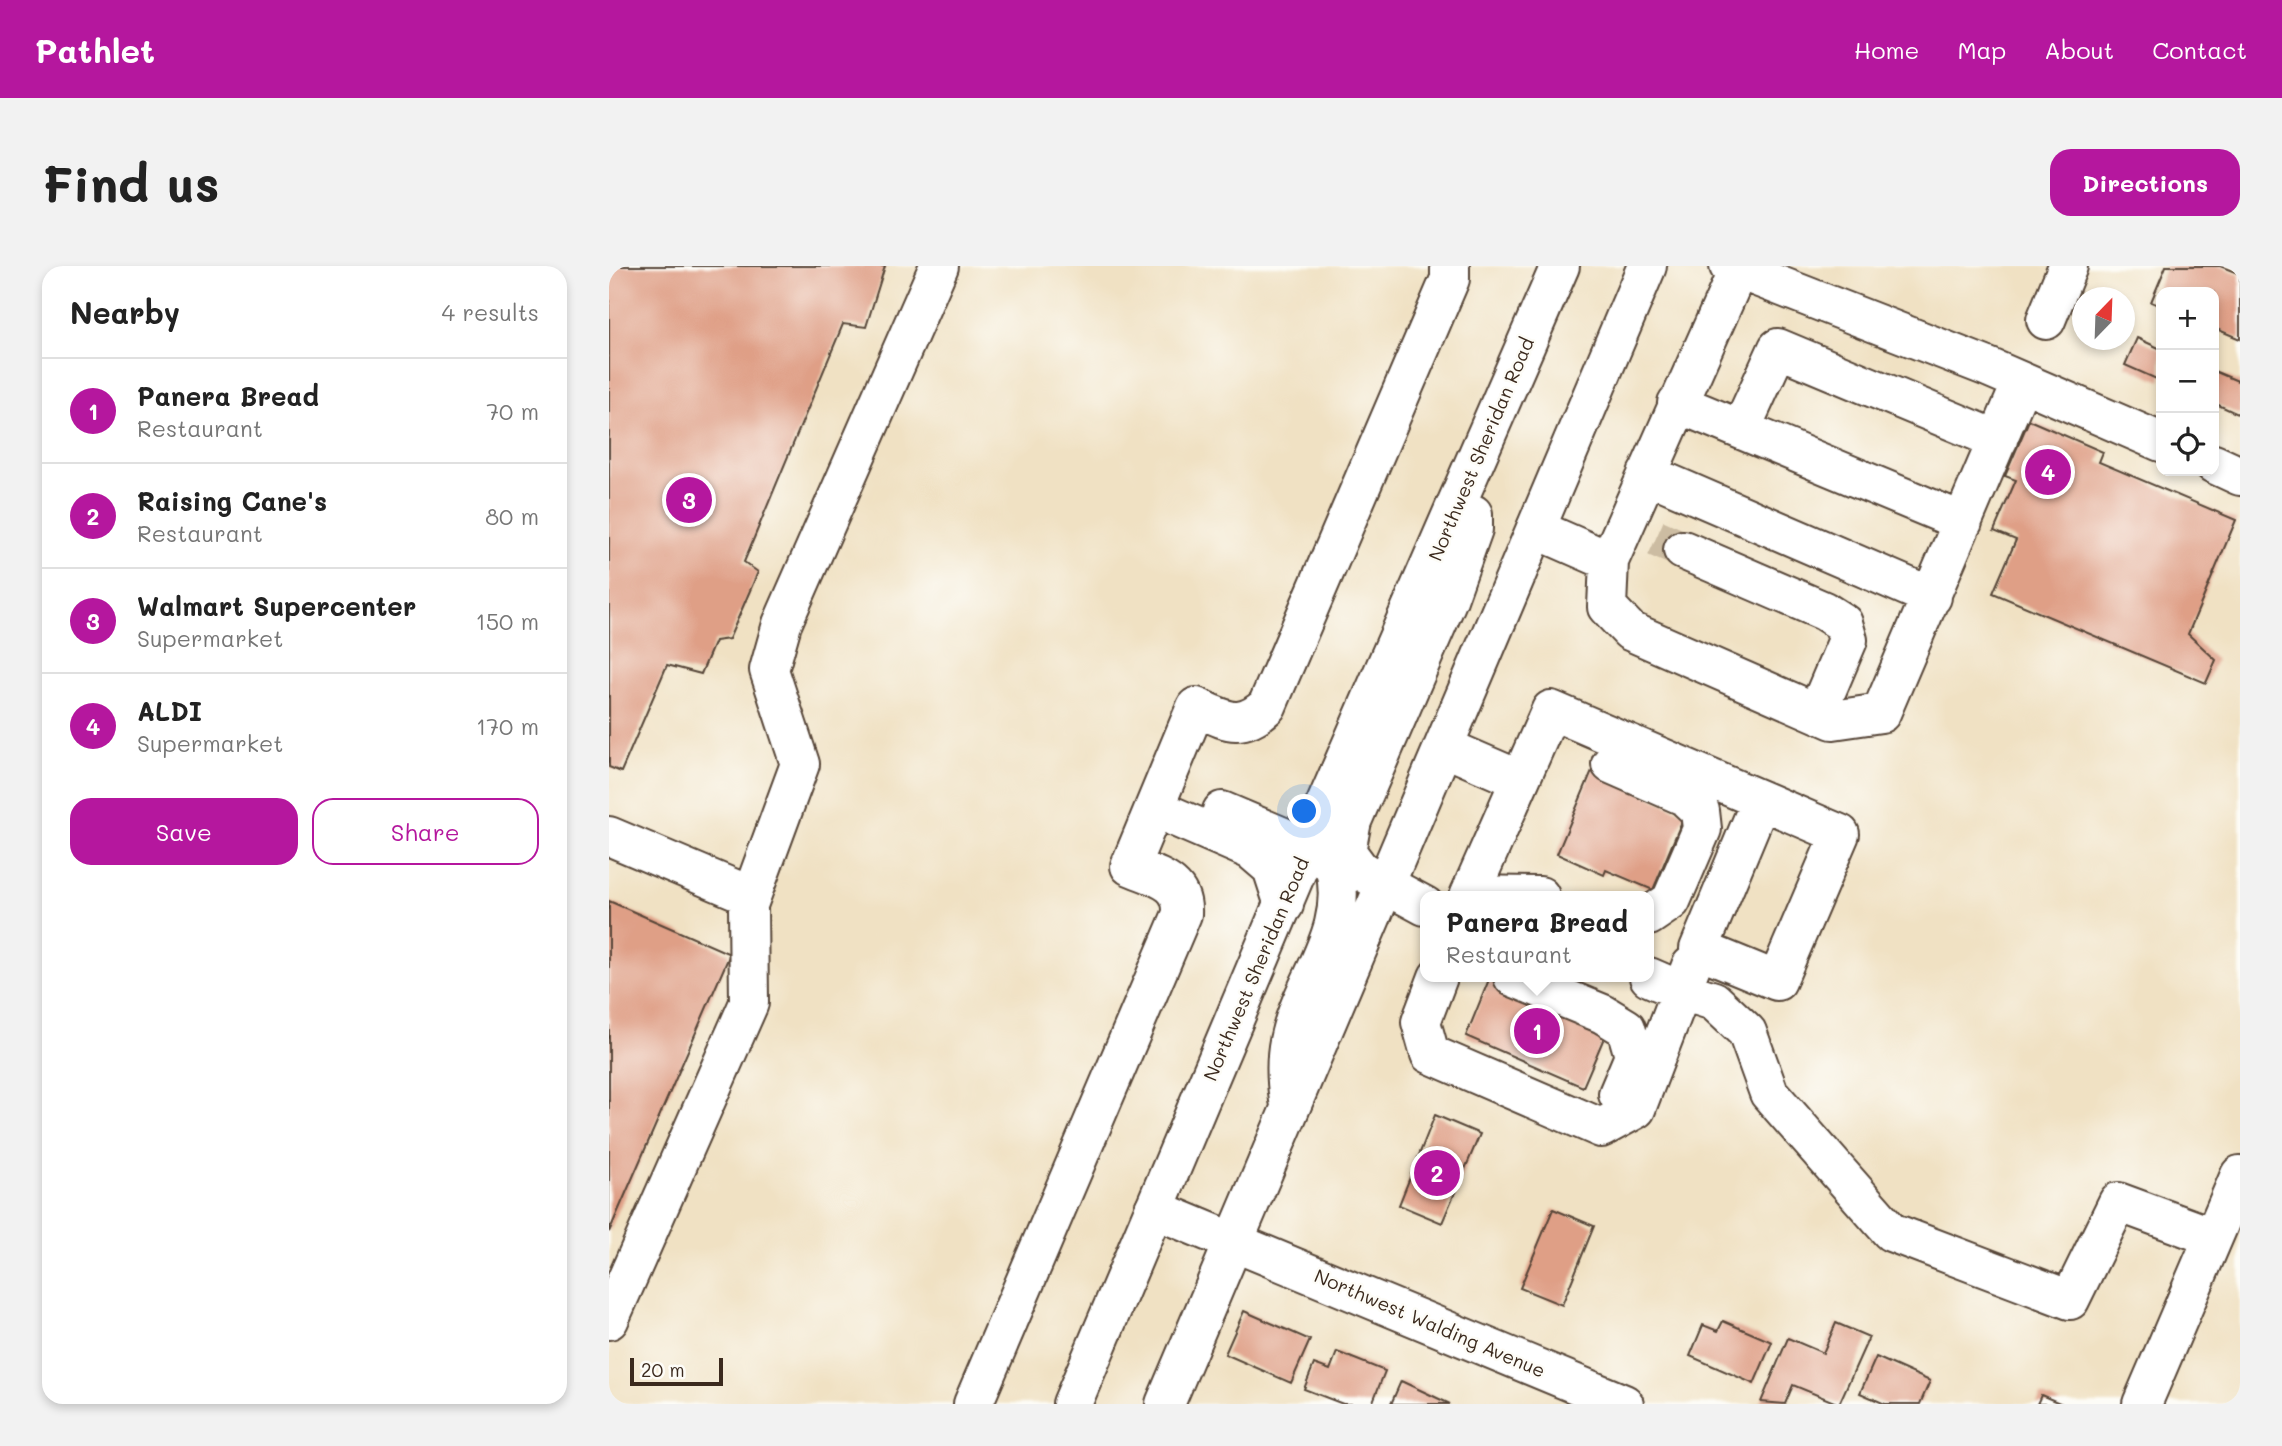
<!DOCTYPE html>
<meta charset="utf-8">
<style>
body{margin:0;font-family:Mali,sans-serif;background:#f2f2f2;color:#222}
.controls{position:absolute;right:21px;top:21px;display:grid;overflow:hidden;border-radius:14px;box-shadow:0 4px 10px #0003}
.controls button{width:63px;height:63px;display:grid;place-items:center;padding:0;border:0;border-bottom:2px solid #e0e0e0;background:#fff;color:#222;font:35px sans-serif}
.compass{position:absolute;left:1463px;top:21px;width:63px;height:63px;border-radius:50%;background:#fff;box-shadow:0 4px 10px #0003;rotate:23deg}
.scale{position:absolute;left:21px;bottom:18px;width:93px;box-sizing:border-box;padding-left:7px;border:4px solid #3b2a1e;border-top:0;font-size:19px;line-height:24px;white-space:nowrap;color:#3b2a1e;-webkit-text-stroke:5px #fdfcf7;paint-order:stroke}
.you{position:absolute;left:696px;top:546px;width:24px;height:24px;margin:-18px;border:5px solid #fff;border-radius:50%;background:#1a73e8;box-shadow:0 0 0 10px #1a73e833}
.badge{display:grid;place-items:center;width:46px;height:46px;border-radius:50%;background:#b5179e;color:#fff;font-size:23px;font-weight:700}
.pin{position:absolute;translate:-50% -50%;border:4px solid #fff;box-shadow:0 2px 7px #0006}
.popup{position:absolute;left:811px;top:625px;width:234px;height:91px;box-sizing:border-box;display:grid;place-content:center;border-radius:14px;background:#fff;filter:drop-shadow(0 2px 5px #0005);font-size:23px;white-space:nowrap;color:#767676}
.popup b{font-size:26px;color:#222}
.popup::after{content:'';position:absolute;left:50%;top:100%;margin-left:-14px;border:14px solid transparent;border-top-color:#fff}
.list{margin:0;padding:0;list-style:none}
h2{display:flex;justify-content:space-between;align-items:center;height:91px;margin:0;padding:0 28px;font-size:30px}
h2 small{font-size:23px;font-weight:400;color:#767676}
.list li{display:grid;grid-template-columns:46px 1fr auto;gap:21px;align-items:center;box-sizing:border-box;height:105px;padding:0 28px;border-top:2px solid #e0e0e0}
.list b{display:block;font-size:26px;white-space:nowrap}
.list p{margin:0;font-size:23px;white-space:nowrap;color:#767676}
.list em{font-size:23px;font-style:normal;color:#767676}
.actions{display:flex;gap:14px;padding:21px 28px}
.actions a{flex:1;padding:16px 0;border:2px solid #b5179e;border-radius:21px;text-align:center;font-size:24px;color:#b5179e}
.actions .main{background:#b5179e;color:#fff}
.icon{flex:none;width:38px;height:38px;fill:none;stroke:currentColor;stroke-width:2;stroke-linecap:round;stroke-linejoin:round}
.map{position:relative;flex:none;width:1631px;height:1138px;overflow:hidden;border-radius:21px}
header{display:flex;align-items:center;gap:42px;box-sizing:border-box;height:98px;padding:0 35px;background:#b5179e;color:#fff}
header strong{font-size:33px}
nav{display:flex;gap:38px;margin-inline-start:auto;font-size:24px}
.intro{display:flex;align-items:center;justify-content:space-between;box-sizing:border-box;height:168px;padding:0 42px}
h1{margin:0;font-size:49px}
.button{padding:18px 32px;border-radius:21px;background:#b5179e;color:#fff;font-size:24px;font-weight:700}
main{display:flex;gap:42px;padding:0 42px}
aside{flex:1;background:#fff;border-radius:21px;box-shadow:0 4px 10px #0003}
.map>svg:first-child{display:block}
</style>
<header>
<strong>Pathlet</strong>
<nav><a>Home</a><a>Map</a><a>About</a><a>Contact</a></nav>
</header>
<div class="intro"><h1>Find us</h1><a class="button">Directions</a></div>
<main>
<aside>
<h2>Nearby<small>4 results</small></h2>
<ul class="list">
<li><span class="badge">1</span><div><b>Panera Bread</b><p>Restaurant</p></div><em>70 m</em></li>
<li><span class="badge">2</span><div><b>Raising Cane's</b><p>Restaurant</p></div><em>80 m</em></li>
<li><span class="badge">3</span><div><b>Walmart Supercenter</b><p>Supermarket</p></div><em>150 m</em></li>
<li><span class="badge">4</span><div><b>ALDI</b><p>Supermarket</p></div><em>170 m</em></li>
</ul>
<div class="actions"><a class="main">Save</a><a>Share</a></div>
</aside>
<div class="map">
<svg width="1631" height="1138" viewBox="0 0 1631 1138">
<rect width="100%" height="100%" fill="#fdfcf7"/>
<filter id="ink" filterUnits="userSpaceOnUse"><feTurbulence type="fractalNoise" baseFrequency=".0143" numOctaves="2"/><feDisplacementMap in="SourceGraphic" scale="14" xChannelSelector="R" yChannelSelector="G"/><feConvolveMatrix kernelMatrix="1 2 1 2 8 2 1 2 1" color-interpolation-filters="sRGB"/></filter>
<filter id="wash" filterUnits="userSpaceOnUse"><feTurbulence type="fractalNoise" baseFrequency=".00686" numOctaves="4" result="noise"/><feDisplacementMap in="SourceGraphic" scale="28" xChannelSelector="R" yChannelSelector="G"/><feGaussianBlur stdDeviation="1.57" result="paint"/><feColorMatrix in="noise" values="0 0 0 0 0 0 0 0 0 0 0 0 0 0 0 0 0 1.4 0 .05"/><feComposite in="paint" operator="in"/></filter>
<g filter="url(#wash)">
<rect width="100%" height="100%" fill="#f0e1c3"/>
<g id="blocks">
<path fill="#df9f86" d="M 0,0 L 276,0 L 257,61 L 234,58 L 135,296 L 149,306 L 120,373 L 106,375 L 92,408 L 58,399 L 12,506 L 0,501 Z
M 1557,0 L 1611,0 L 1631,8 L 1631,73 L 1605,62 L 1605,26 L 1552,26 L 1552,40 L 1542,36 Z
M 1528,72 L 1552,83 L 1552,115 L 1516,99 Z
M 1605,105 L 1631,116 L 1631,149 L 1605,137 Z
M 1420,154 L 1494,186 L 1490,196 L 1627,254 L 1579,368 L 1607,394 L 1597,417 L 1384,327 L 1407,274 L 1385,265 L 1407,214 L 1396,210 Z
M 984,502 L 1076,548 L 1044,624 L 997,604 L 995,609 L 948,588 Z
M 0,635 L 121,688 L 0,966 Z
M 881,711 L 1000,760 L 974,821 L 857,770 Z
M 826,849 L 871,868 L 833,957 L 790,939 Z
M 944,943 L 985,960 L 953,1039 L 911,1022 Z
M 635,1045 L 701,1074 L 682,1117 L 616,1088 Z
M 1114,1055 L 1163,1076 L 1145,1118 L 1081,1090 L 1094,1059 L 1109,1065 Z
M 1227,1057 L 1260,1071 L 1230,1138 L 1184,1119 L 1176,1138 L 1152,1136 L 1179,1072 L 1214,1087 Z
M 728,1086 L 776,1105 L 763,1138 L 734,1138 L 695,1123 L 705,1098 L 721,1104 Z
M 1267,1091 L 1321,1115 L 1311,1138 L 1276,1138 L 1251,1127 Z
M 792,1115 L 841,1138 L 782,1138 Z
M 1432,1129 L 1453,1138 L 1428,1138 Z"/>
</g>
</g>
<g filter="url(#ink)">
<use href="#blocks" fill-opacity="0" stroke="#564537" stroke-width="2"/>
<g fill="none" stroke-linecap="round" stroke-linejoin="round">
<path stroke="#ccbca2" stroke-width="38" stroke-dasharray="38 19" stroke-linecap="butt" d="M 1047,272 L 1074,284"/>
<defs>
<path id="minor" d="M 1120,0 L 1379,101 L 1552,176
M 1437,54 L 1459,0
M 1068,137 L 1354,256
M 1132,163 L 1169,82 L 1389,174
M 1605,198 L 1631,210
M 1038,208 L 1323,331
M 927,263 L 1000,295 L 1129,4
M 1074,284 L 1215,345 L 1234,357 L 1239,374 L 1208,447
M 1000,295 L 998,341 L 1021,365 L 1224,454 L 1272,447 L 1413,116
M 835,481 L 911,514
M 1002,498 L 1075,530 L 1091,545 L 1093,563 L 1062,635 L 1040,650
M 545,542 L 642,584 L 663,602 L 675,639
M 613,545 L 698,581
M 0,570 L 142,630
M 777,619 L 816,640
M 861,629 L 931,630
M 860,630 L 942,444 L 1231,568 L 1168,715 L 1090,683 L 1152,534
M 829,711 L 812,756 L 821,788 L 992,862 L 1027,843 L 1082,700
M 904,711 L 994,748 L 1017,762 L 1025,790 L 1009,828
M 1040,711 L 1070,724 L 1105,735 L 1138,766 L 1160,827 L 1282,966 L 1461,1034 L 1509,936 L 1604,971
M 545,943 L 1015,1138
M 0,1054 L 140,737 L 139,639 L 191,498 L 160,404 L 173,358 L 330,0
M 364,1138 L 573,648 C 575,615 547,611 521,600 L 587,441 C 617,454 631,465 658,440 L 841,13 L 841,0
M 1533,1138 L 1631,909"/>
<path id="major" d="M 777,619 L 751,604 L 737,585 L 743,555 L 839,333 L 864,263 L 864,248
M 680,834 C 677,814 676,795 680,775 C 692,714 743,667 725,599 L 700,582
M 463,1138 L 698,581 L 951,0
M 556,1138 L 1038,0"/>
</defs>
<use href="#minor" stroke="#564537" stroke-width="42"/>
<use href="#major" stroke="#564537" stroke-width="42"/>
<use href="#minor" stroke="#fff" stroke-width="38"/>
<use href="#major" stroke="#fff" stroke-width="38"/>
</g>
</g>
<g text-anchor="middle" stroke-width="5" stroke-linejoin="round" paint-order="stroke">
<g font-size="19" fill="#3b2a1e" stroke="#fdfcf7">
<text transform="translate(872 183) rotate(-67)" y="7">Northwest Sheridan Road</text>
<text transform="translate(647 703) rotate(-67)" y="7">Northwest Sheridan Road</text>
<text transform="translate(821 1057) rotate(23)" y="7">Northwest Walding Avenue</text>
</g>
</g>
</svg>
<div class="controls">
<button>+</button>
<button>−</button>
<button><svg class="icon" aria-label="locate" viewBox="0 0 24 24"><circle cx="12" cy="12" r="6"/><path d="M12 2v4M12 18v4M2 12h4M18 12h4"/></svg></button>
</div>
<svg class="compass" viewBox="-18 -18 36 36"><path d="M0-13l5 13h-10z" fill="#e53935"/><path d="M0 13l5-13h-10z" fill="#767676"/></svg>
<div class="scale">20 m</div>
<div class="you"></div>
<div class="pin badge" style="left:928px;top:765px">1</div>
<div class="popup"><b>Panera Bread</b>Restaurant</div>
<div class="pin badge" style="left:828px;top:907px">2</div>
<div class="pin badge" style="left:80px;top:234px">3</div>
<div class="pin badge" style="left:1439px;top:206px">4</div>
</div>
</main>
